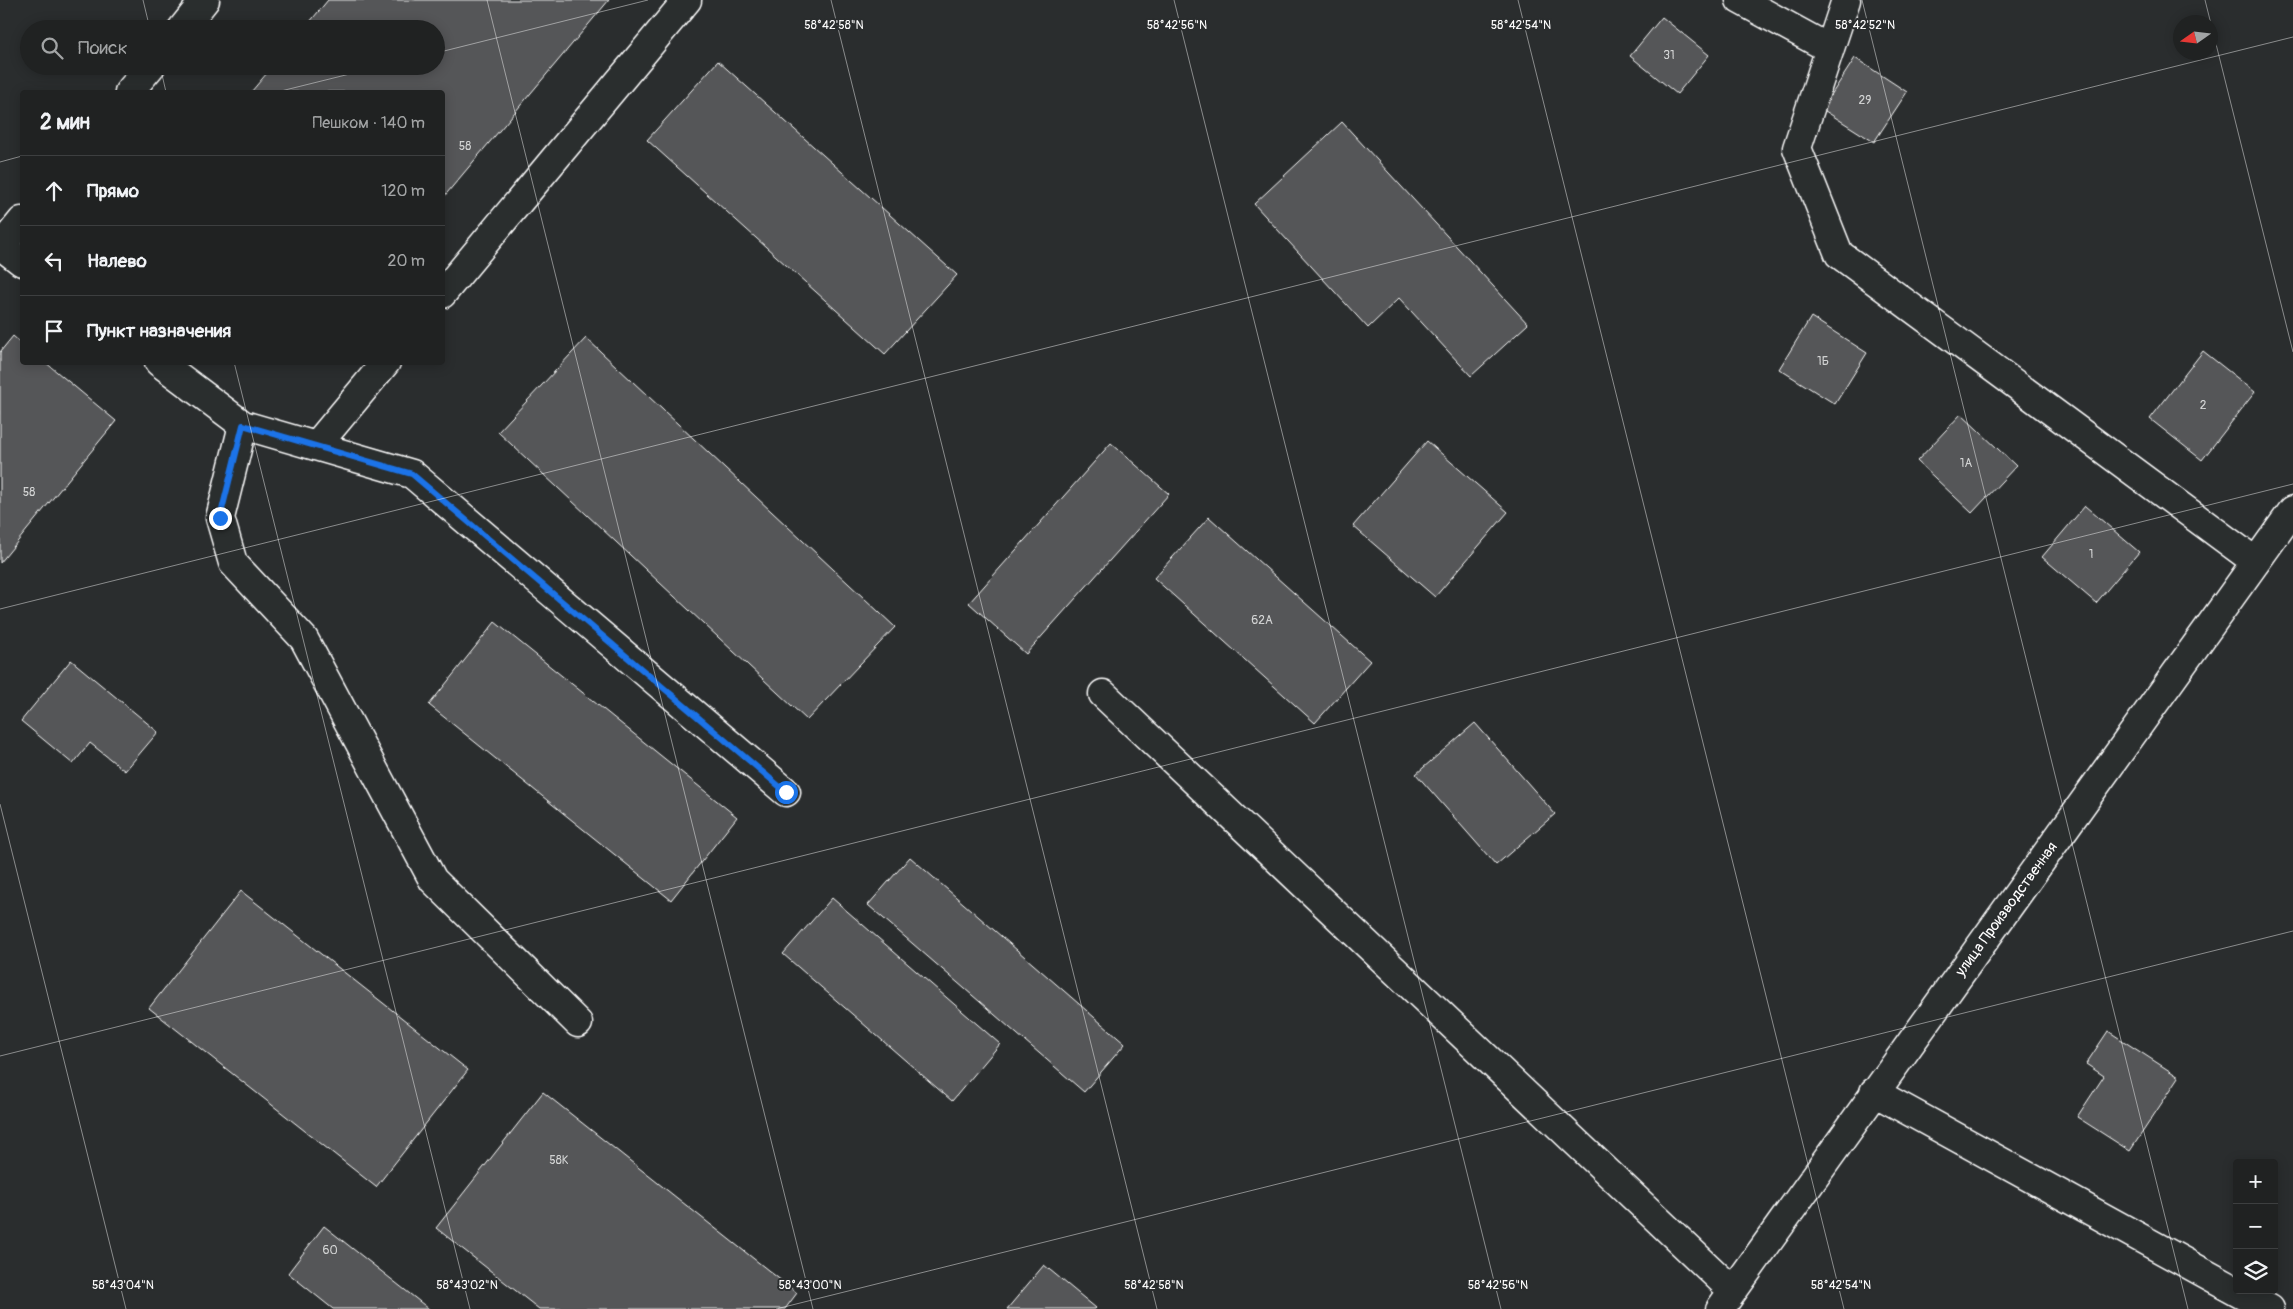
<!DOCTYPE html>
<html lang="ru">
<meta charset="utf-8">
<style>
body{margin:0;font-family:Pangolin,sans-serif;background:#2d2f2f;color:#f1f3f6}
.controls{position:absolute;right:15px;bottom:15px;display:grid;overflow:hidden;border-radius:5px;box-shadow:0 2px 12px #0003}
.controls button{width:45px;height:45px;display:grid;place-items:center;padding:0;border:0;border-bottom:1px solid #3d3f40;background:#202222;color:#f1f3f6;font:25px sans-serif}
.compass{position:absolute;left:2173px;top:15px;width:45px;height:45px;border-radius:50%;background:#202222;box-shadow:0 2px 12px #0003;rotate:256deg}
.stop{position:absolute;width:15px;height:15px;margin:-11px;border:4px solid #1a73e8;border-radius:50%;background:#fff}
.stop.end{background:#1a73e8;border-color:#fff;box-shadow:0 1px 5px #0008}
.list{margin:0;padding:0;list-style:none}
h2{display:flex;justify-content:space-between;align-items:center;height:65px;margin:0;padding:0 20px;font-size:21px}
h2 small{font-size:16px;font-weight:400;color:#a2a4a5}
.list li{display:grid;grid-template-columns:32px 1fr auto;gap:15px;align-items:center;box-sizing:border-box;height:70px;padding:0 20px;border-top:1px solid #3d3f40}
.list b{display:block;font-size:19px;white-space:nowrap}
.list em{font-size:16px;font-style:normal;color:#a2a4a5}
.icon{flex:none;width:28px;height:28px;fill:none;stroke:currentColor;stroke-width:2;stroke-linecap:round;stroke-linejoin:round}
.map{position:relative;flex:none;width:2293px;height:1309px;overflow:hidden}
.search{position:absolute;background:#202222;box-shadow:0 2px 12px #0003;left:20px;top:20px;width:425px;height:55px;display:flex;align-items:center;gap:12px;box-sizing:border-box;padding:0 18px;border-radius:28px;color:#a2a4a5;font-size:19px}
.panel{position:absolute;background:#202222;box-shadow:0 2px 12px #0003;left:20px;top:90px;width:425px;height:275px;border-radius:5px}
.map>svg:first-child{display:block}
</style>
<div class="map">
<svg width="2293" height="1309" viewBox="0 0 2293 1309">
<rect width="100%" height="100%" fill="#2a2d2e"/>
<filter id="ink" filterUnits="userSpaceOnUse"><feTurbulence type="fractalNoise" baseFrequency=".02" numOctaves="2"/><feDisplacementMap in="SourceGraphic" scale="10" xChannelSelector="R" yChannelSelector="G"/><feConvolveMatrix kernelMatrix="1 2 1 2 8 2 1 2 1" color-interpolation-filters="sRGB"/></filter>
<g filter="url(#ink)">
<path fill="#555758" stroke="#fff" d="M 328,0 L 609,0 L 442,199 L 442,92 L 251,92 L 273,66 L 436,66 L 436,29 L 304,29 Z
M 1662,17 L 1709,55 L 1677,94 L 1630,56 Z
M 1855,58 L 1907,92 L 1874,142 L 1822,109 Z
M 718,61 L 957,275 L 885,354 L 647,140 Z
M 1342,122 L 1528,324 L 1471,376 L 1399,298 L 1368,328 L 1254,204 Z
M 1811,317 L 1867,353 L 1835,404 L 1779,369 Z
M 13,336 L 22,344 L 22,362 L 45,362 L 116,421 L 0,563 L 0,352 Z
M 586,338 L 895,627 L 807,720 L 498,432 Z
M 2203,351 L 2255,392 L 2202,460 L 2150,419 Z
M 1961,414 L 2016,466 L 1972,513 L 1917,461 Z
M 1427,441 L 1508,512 L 1435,597 L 1353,526 Z
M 1111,443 L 1169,494 L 1026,654 L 969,603 Z
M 2085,506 L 2139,552 L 2096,603 L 2042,557 Z
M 1209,517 L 1370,661 L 1315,723 L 1154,578 Z
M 495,622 L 737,817 L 671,900 L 429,705 Z
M 71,660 L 158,732 L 125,771 L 90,743 L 73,764 L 21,721 Z
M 1475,723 L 1555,814 L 1496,865 L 1416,774 Z
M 910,857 L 1125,1044 L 1084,1092 L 868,905 Z
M 241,891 L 468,1070 L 376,1187 L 149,1008 Z
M 832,898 L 1000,1044 L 952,1101 L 783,954 Z
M 2108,1031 L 2179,1077 L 2130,1151 L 2077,1117 L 2104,1076 L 2086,1064 Z
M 543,1092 L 797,1293 L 785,1309 L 539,1309 L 436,1228 Z
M 324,1226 L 429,1309 L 333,1309 L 288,1273 Z
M 1044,1265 L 1096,1308 L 1095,1309 L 1007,1309 Z"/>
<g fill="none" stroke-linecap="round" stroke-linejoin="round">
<defs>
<path id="minor" d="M 1740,0 L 1830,49
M 1846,0 L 1797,148 L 1839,254 L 2256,562
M 182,29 L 205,0
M 129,92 L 151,66
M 0,245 L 22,262
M 0,248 L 22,221
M 442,294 L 687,0
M 159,362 L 243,425 L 220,518 L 233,563 L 304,639 L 433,880 L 578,1023
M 243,425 L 412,474 L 786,792
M 316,446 L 386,362
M 1103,694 L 1733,1291
M 1874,1092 L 2270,1309
M 1720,1309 L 2293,510"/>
</defs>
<use href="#minor" stroke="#fff" stroke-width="31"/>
<use href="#minor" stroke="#2a2d2e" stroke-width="28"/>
</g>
</g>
<g fill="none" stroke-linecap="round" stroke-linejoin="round" filter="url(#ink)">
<path stroke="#1a73e8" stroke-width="6" d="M 220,518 L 243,425 L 412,474 L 786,792"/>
</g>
<path fill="none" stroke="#fff" stroke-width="1" stroke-opacity="0.45" d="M 143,0 L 150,29M 487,0 L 813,1309M 831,0 L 1157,1309M 1174,0 L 1501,1309M 1518,0 L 1844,1309M 1862,0 L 2188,1309M 2205,0 L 2293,352M 436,53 L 648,0M 160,66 L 166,92M 277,92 L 382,66M 0,162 L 22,156M 234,362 L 470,1309M 0,609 L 2293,37M 0,804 L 126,1309M 0,1056 L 2293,484M 776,1309 L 2293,931"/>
<g text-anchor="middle" stroke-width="4" stroke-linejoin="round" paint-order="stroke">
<g font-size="12" fill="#d4d5d5">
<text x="1669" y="59">31</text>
<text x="1865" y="104">29</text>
<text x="465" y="150">58</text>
<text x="1823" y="365">1Б</text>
<text x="2203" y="409">2</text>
<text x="1966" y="467">1А</text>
<text x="29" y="496">58</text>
<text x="2091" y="558">1</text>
<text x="1262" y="624">62А</text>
<text x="559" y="1164">58К</text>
<text x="330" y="1254">60</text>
</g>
<g font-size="15" fill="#fff" stroke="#2a2d2e">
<text transform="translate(2006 909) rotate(-54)" y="5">улица Производственная</text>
</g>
</g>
<g font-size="12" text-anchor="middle" fill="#fff" stroke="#2a2d2e" stroke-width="4" stroke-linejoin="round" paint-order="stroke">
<text x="834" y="29">58°42'58"N</text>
<text x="1177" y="29">58°42'56"N</text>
<text x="1521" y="29">58°42'54"N</text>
<text x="1865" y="29">58°42'52"N</text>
<text x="123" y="1289">58°43'04"N</text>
<text x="467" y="1289">58°43'02"N</text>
<text x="810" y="1289">58°43'00"N</text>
<text x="1154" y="1289">58°42'58"N</text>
<text x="1498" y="1289">58°42'56"N</text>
<text x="1841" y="1289">58°42'54"N</text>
</g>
</svg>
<div class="controls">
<button>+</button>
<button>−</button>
<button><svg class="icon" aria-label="layers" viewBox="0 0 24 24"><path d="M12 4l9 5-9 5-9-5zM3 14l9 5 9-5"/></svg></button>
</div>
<svg class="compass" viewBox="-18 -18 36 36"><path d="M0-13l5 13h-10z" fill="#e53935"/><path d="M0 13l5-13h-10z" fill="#a2a4a5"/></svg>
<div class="stop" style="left:786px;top:792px"></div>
<div class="stop end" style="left:220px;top:518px"></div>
<div class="search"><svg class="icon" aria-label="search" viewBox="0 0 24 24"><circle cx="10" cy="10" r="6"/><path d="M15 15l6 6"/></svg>Поиск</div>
<section class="panel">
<h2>2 мин<small>Пешком · 140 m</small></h2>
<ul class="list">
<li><svg class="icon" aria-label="ahead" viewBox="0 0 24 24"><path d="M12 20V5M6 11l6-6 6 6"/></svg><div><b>Прямо</b></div><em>120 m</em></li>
<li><svg class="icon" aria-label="left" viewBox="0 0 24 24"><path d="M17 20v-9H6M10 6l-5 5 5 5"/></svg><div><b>Налево</b></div><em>20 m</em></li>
<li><svg class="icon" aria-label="arrive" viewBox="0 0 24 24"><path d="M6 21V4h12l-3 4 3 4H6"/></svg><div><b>Пункт назначения</b></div></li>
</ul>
</section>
</div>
